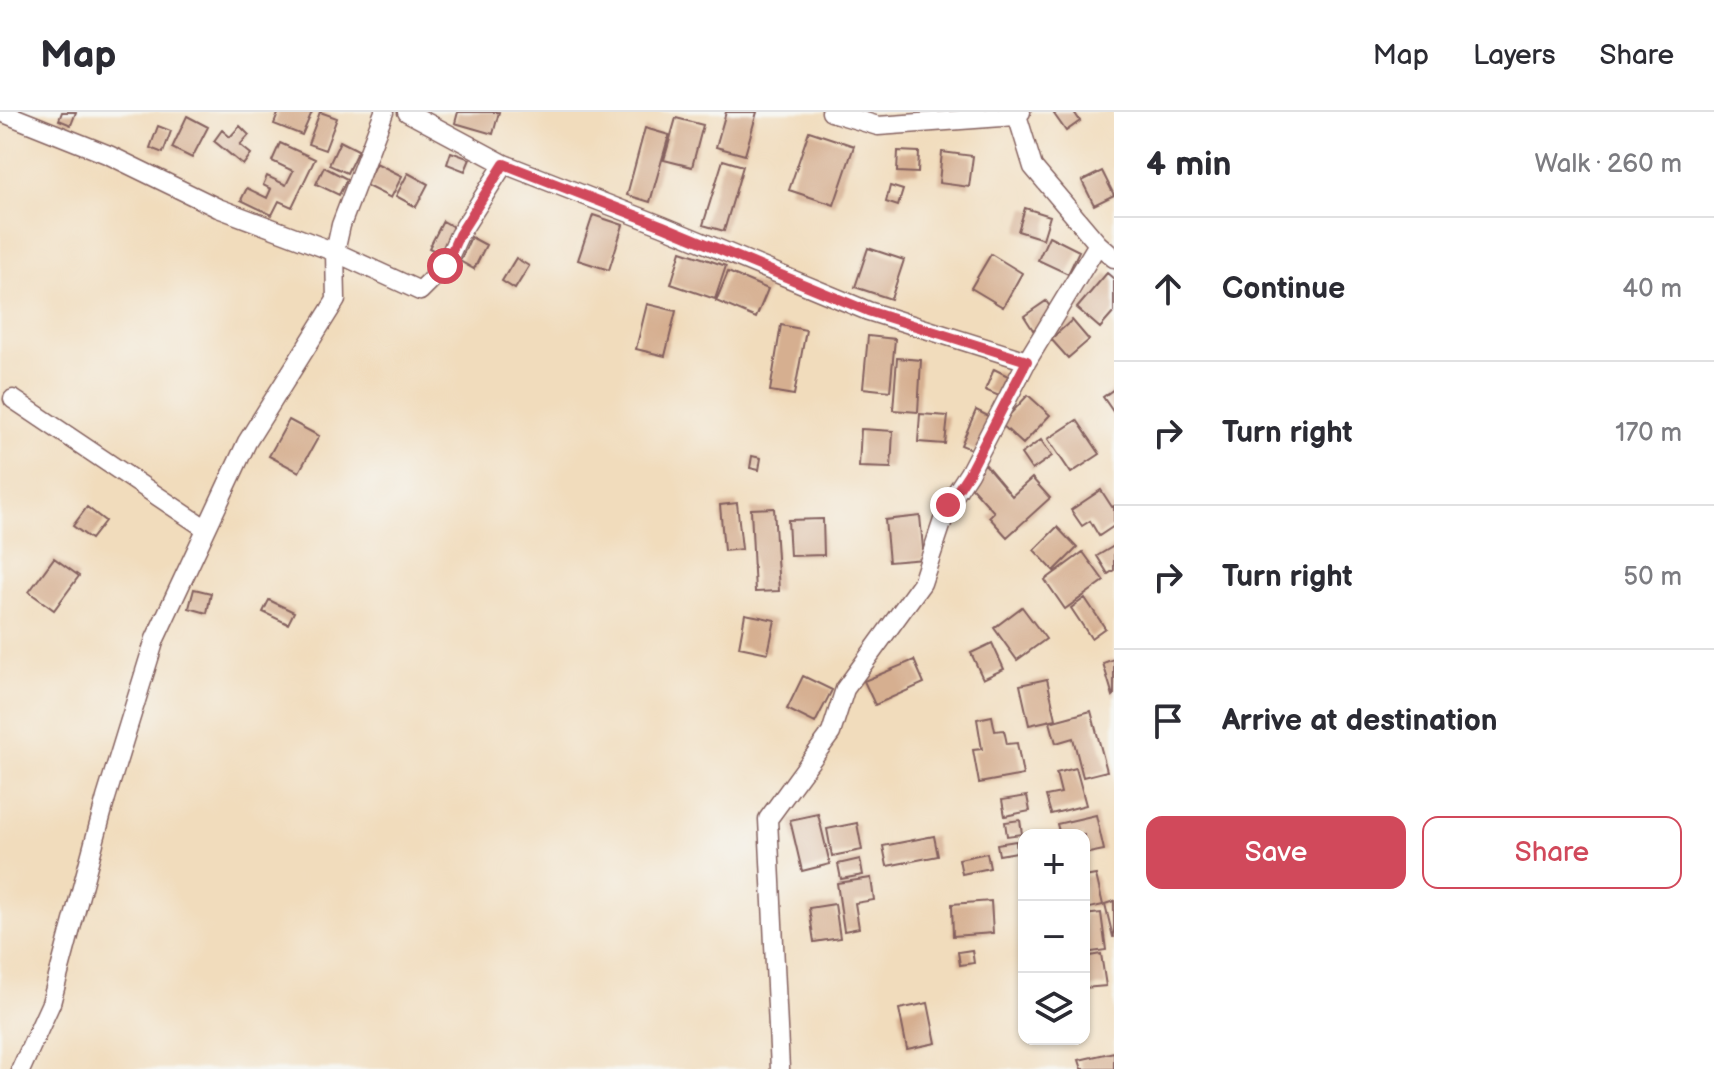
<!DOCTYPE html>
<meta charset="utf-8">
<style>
body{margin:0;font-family:"Balsamiq Sans",sans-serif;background:#f7f7f7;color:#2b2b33}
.controls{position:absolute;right:24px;bottom:24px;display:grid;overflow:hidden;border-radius:16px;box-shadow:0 2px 6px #0004}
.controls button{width:72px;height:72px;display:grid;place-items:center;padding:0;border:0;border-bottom:2px solid #e1e1e2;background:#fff;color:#2b2b33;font:40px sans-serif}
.stop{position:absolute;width:24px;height:24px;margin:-18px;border:6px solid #d1495b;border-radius:50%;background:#fff}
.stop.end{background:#d1495b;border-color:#fff;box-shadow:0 2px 8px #0008}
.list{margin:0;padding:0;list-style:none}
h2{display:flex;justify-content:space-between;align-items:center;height:104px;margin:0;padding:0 32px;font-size:34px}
h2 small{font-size:26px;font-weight:400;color:#7c7c81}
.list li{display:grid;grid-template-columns:52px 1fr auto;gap:24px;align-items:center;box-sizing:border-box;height:144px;padding:0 32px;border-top:2px solid #e1e1e2}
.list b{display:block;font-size:30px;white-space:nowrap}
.list em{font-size:26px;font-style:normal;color:#7c7c81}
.actions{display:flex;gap:16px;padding:24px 32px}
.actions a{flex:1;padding:18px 0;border:2px solid #d1495b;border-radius:16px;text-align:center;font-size:28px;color:#d1495b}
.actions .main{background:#d1495b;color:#fff}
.icon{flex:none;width:44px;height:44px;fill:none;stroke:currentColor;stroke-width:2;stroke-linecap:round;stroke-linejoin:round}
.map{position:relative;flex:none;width:1114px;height:957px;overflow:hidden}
header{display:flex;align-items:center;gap:48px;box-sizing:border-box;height:112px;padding:0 40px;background:#fff;border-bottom:2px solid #e1e1e2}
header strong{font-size:38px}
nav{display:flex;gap:44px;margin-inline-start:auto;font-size:28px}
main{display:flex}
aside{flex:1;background:#fff}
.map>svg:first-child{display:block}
</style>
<header>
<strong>Map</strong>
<nav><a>Map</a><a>Layers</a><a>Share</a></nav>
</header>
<main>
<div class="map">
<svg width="1114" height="957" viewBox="0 0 1114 957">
<rect width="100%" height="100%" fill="#f6f6f2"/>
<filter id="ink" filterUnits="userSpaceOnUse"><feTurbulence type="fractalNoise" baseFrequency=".0125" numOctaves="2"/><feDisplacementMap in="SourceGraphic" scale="16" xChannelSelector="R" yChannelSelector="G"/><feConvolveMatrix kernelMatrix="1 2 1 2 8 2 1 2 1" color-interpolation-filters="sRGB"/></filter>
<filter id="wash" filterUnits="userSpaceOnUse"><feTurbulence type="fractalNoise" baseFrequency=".006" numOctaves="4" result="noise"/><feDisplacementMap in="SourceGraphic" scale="32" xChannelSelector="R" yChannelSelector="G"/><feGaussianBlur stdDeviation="1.8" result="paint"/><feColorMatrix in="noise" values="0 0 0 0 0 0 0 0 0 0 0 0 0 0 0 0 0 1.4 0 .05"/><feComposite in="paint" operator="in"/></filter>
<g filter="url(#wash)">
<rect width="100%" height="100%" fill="#f1dcbc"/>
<g id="blocks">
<path fill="#d6af90" d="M 62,0 L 76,0 L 71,13 L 59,8 Z
M 273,0 L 312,0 L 302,23 L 274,12 L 278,2 Z
M 320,0 L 337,6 L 325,38 L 308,32 Z
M 458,0 L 499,0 L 493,22 L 455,11 Z
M 726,0 L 757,0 L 745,43 L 716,35 Z
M 1057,0 L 1074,0 L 1080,9 L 1066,19 L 1054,2 Z
M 187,4 L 208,15 L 192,46 L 172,36 Z
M 676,6 L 703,13 L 692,55 L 664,48 Z
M 158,14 L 171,19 L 163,41 L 150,36 Z
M 240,14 L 249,23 L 240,33 L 251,42 L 243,53 L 214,29 L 222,18 L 230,25 Z
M 645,16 L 669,23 L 650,90 L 627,83 Z
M 809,19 L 854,34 L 834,93 L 789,78 Z
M 340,29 L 358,38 L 347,61 L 329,53 Z
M 280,31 L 315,47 L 292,95 L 279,89 L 272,103 L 241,88 L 247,76 L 267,86 L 271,77 L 263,73 L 267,64 L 286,73 L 293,59 L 272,49 Z
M 898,39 L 919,40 L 918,61 L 897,60 Z
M 451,40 L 470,47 L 465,59 L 447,52 Z
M 942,40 L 973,44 L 969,75 L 939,71 Z
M 723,48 L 743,54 L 724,119 L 703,113 Z
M 376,51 L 402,64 L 391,86 L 365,73 Z
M 324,55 L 347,67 L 339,83 L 316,72 Z
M 1102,59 L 1114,83 L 1094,93 L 1082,69 Z
M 408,61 L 428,72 L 416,95 L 396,84 Z
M 890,74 L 903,78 L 898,94 L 886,90 Z
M 1025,96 L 1050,104 L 1043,127 L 1018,119 Z
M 593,103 L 623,113 L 609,158 L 578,148 Z
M 443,109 L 455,116 L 441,142 L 429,136 Z
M 1049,124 L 1079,139 L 1068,162 L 1038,148 Z
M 471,125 L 486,133 L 474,157 L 460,149 Z
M 868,136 L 904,148 L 891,187 L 855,175 Z
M 681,139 L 726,154 L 715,187 L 671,172 Z
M 991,142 L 1022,161 L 1003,195 L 971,176 Z
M 516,146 L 529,154 L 515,177 L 502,169 Z
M 728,160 L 768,177 L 756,206 L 716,189 Z
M 1107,161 L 1114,167 L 1114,200 L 1100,216 L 1077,196 Z
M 1046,189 L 1055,202 L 1033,218 L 1024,204 Z
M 647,192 L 676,199 L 665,244 L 636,237 Z
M 1072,208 L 1089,228 L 1068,246 L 1051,227 Z
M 781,213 L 806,218 L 794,283 L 770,279 Z
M 868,224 L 895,227 L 890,279 L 863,276 Z
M 897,246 L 921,248 L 918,300 L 893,298 Z
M 994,257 L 1008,264 L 999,284 L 985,278 Z
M 1114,277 L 1114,301 L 1103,285 Z
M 1028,283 L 1050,303 L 1023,332 L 1001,312 Z
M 976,298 L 992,306 L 978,340 L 961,333 Z
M 920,302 L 948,304 L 945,332 L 918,330 Z
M 289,308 L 319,324 L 299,360 L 269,344 Z
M 1077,308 L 1100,342 L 1071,361 L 1048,327 Z
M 861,317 L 893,319 L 891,356 L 859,355 Z
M 1041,328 L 1052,344 L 1032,358 L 1021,342 Z
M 752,344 L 761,346 L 759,358 L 750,356 Z
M 985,352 L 1012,384 L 1032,366 L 1050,386 L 1007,425 L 989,405 L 994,400 L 966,369 Z
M 1101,378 L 1112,395 L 1114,394 L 1114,414 L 1099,424 L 1090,409 L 1082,414 L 1071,398 Z
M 737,391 L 742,437 L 724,439 L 720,393 Z
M 87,395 L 105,409 L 91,427 L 73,414 Z
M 774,396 L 779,479 L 755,480 L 751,397 Z
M 920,404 L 924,447 L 889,450 L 885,408 Z
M 823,407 L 824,443 L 790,444 L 788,408 Z
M 1057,415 L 1077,436 L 1054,459 L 1034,438 Z
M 1114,434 L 1114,458 L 1108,462 L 1097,444 Z
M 1083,440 L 1104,469 L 1065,497 L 1045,468 Z
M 54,446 L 79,464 L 54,498 L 29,480 Z
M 194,477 L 211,481 L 207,501 L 189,496 Z
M 1085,486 L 1105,516 L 1091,526 L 1071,496 Z
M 269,488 L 294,500 L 288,512 L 263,500 Z
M 1022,495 L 1046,527 L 1017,548 L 994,516 Z
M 745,502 L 775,508 L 768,541 L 739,535 Z
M 992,531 L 1004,557 L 983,567 L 971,541 Z
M 1114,547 L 1114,583 L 1113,584 L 1103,551 Z
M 914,548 L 924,571 L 875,593 L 864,569 Z
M 803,564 L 832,578 L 815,611 L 787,597 Z
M 1047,567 L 1056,607 L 1029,613 L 1020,573 Z
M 1091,599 L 1107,659 L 1083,665 L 1073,626 L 1056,631 L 1050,610 Z
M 992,604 L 995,619 L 1004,618 L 1007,632 L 1017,631 L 1023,663 L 979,671 L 973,638 L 982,637 L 977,607 Z
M 1076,656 L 1086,693 L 1051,702 L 1046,684 L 1061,681 L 1056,661 Z
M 1027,684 L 1030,699 L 1005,704 L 1002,688 Z
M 818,702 L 830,752 L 802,759 L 790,708 Z
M 1096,703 L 1104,738 L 1084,742 L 1084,723 L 1060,723 L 1057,712 Z
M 1020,708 L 1022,722 L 1007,724 L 1005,710 Z
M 857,711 L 862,738 L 832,744 L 827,717 Z
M 934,724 L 938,744 L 887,754 L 883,734 Z
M 1016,729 L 1017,740 L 999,743 L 997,732 Z
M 987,741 L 990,756 L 962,762 L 959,747 Z
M 860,747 L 863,763 L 841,767 L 838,752 Z
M 1096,763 L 1103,793 L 1085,797 L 1084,765 Z
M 871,766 L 874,788 L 855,791 L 859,816 L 844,819 L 837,771 Z
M 991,789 L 993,821 L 953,824 L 952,792 Z
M 1114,789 L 1114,825 L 1113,825 L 1105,792 Z
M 835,792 L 840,826 L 814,830 L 809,796 Z
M 1101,801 L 1106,838 L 1084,841 L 1084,803 Z
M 972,838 L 974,851 L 960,853 L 958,840 Z
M 1101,842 L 1106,874 L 1084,876 L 1084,845 Z
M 928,891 L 936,931 L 907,937 L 899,897 Z
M 1114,940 L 1114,957 L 1082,957 L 1079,948 Z"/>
</g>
</g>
<g filter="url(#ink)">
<use href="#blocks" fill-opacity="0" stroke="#84615e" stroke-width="2"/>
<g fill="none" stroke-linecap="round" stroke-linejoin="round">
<defs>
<path id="street" d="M 1,0 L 109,43 L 218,96 L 335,140 L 420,179 L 445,154 L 459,123 L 504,52
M 407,0 L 504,52 L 663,114 L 868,199 L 1027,249
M 831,0 L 878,14 L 1016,4 L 1021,0
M 1016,0 L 1033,55 L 1098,132 L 1114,146
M 13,287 L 205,416
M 21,957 L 51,891 L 106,686 L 155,527 L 247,330 L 336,188 L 335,140 L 341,113 L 384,0
M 780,957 L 768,707 L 831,621 L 845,577 L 922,471 L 948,393 L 969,361 L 1027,249 L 1098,132"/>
</defs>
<use href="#street" stroke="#84615e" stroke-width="21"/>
<use href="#street" stroke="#fff" stroke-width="18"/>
</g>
</g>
<g fill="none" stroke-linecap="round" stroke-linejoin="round" filter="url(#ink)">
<path stroke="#d1495b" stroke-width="10" d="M 445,154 L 459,123 L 504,52 L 663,114 L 868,199 L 1027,249 L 969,361 L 948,393"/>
</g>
</svg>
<div class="controls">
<button>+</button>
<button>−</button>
<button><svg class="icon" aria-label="layers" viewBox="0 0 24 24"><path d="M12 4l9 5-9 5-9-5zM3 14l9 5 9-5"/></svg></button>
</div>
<div class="stop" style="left:445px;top:154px"></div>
<div class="stop end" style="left:948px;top:393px"></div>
</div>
<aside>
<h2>4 min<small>Walk · 260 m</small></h2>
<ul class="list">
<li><svg class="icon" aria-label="ahead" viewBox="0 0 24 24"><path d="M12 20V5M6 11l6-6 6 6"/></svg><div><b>Continue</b></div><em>40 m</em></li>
<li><svg class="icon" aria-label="right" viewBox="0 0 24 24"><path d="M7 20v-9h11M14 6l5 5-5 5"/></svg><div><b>Turn right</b></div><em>170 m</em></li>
<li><svg class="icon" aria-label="right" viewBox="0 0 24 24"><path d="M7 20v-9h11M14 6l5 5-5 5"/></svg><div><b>Turn right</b></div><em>50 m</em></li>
<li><svg class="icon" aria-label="arrive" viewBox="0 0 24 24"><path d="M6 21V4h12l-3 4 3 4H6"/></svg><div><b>Arrive at destination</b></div></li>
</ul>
<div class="actions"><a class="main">Save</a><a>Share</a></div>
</aside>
</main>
